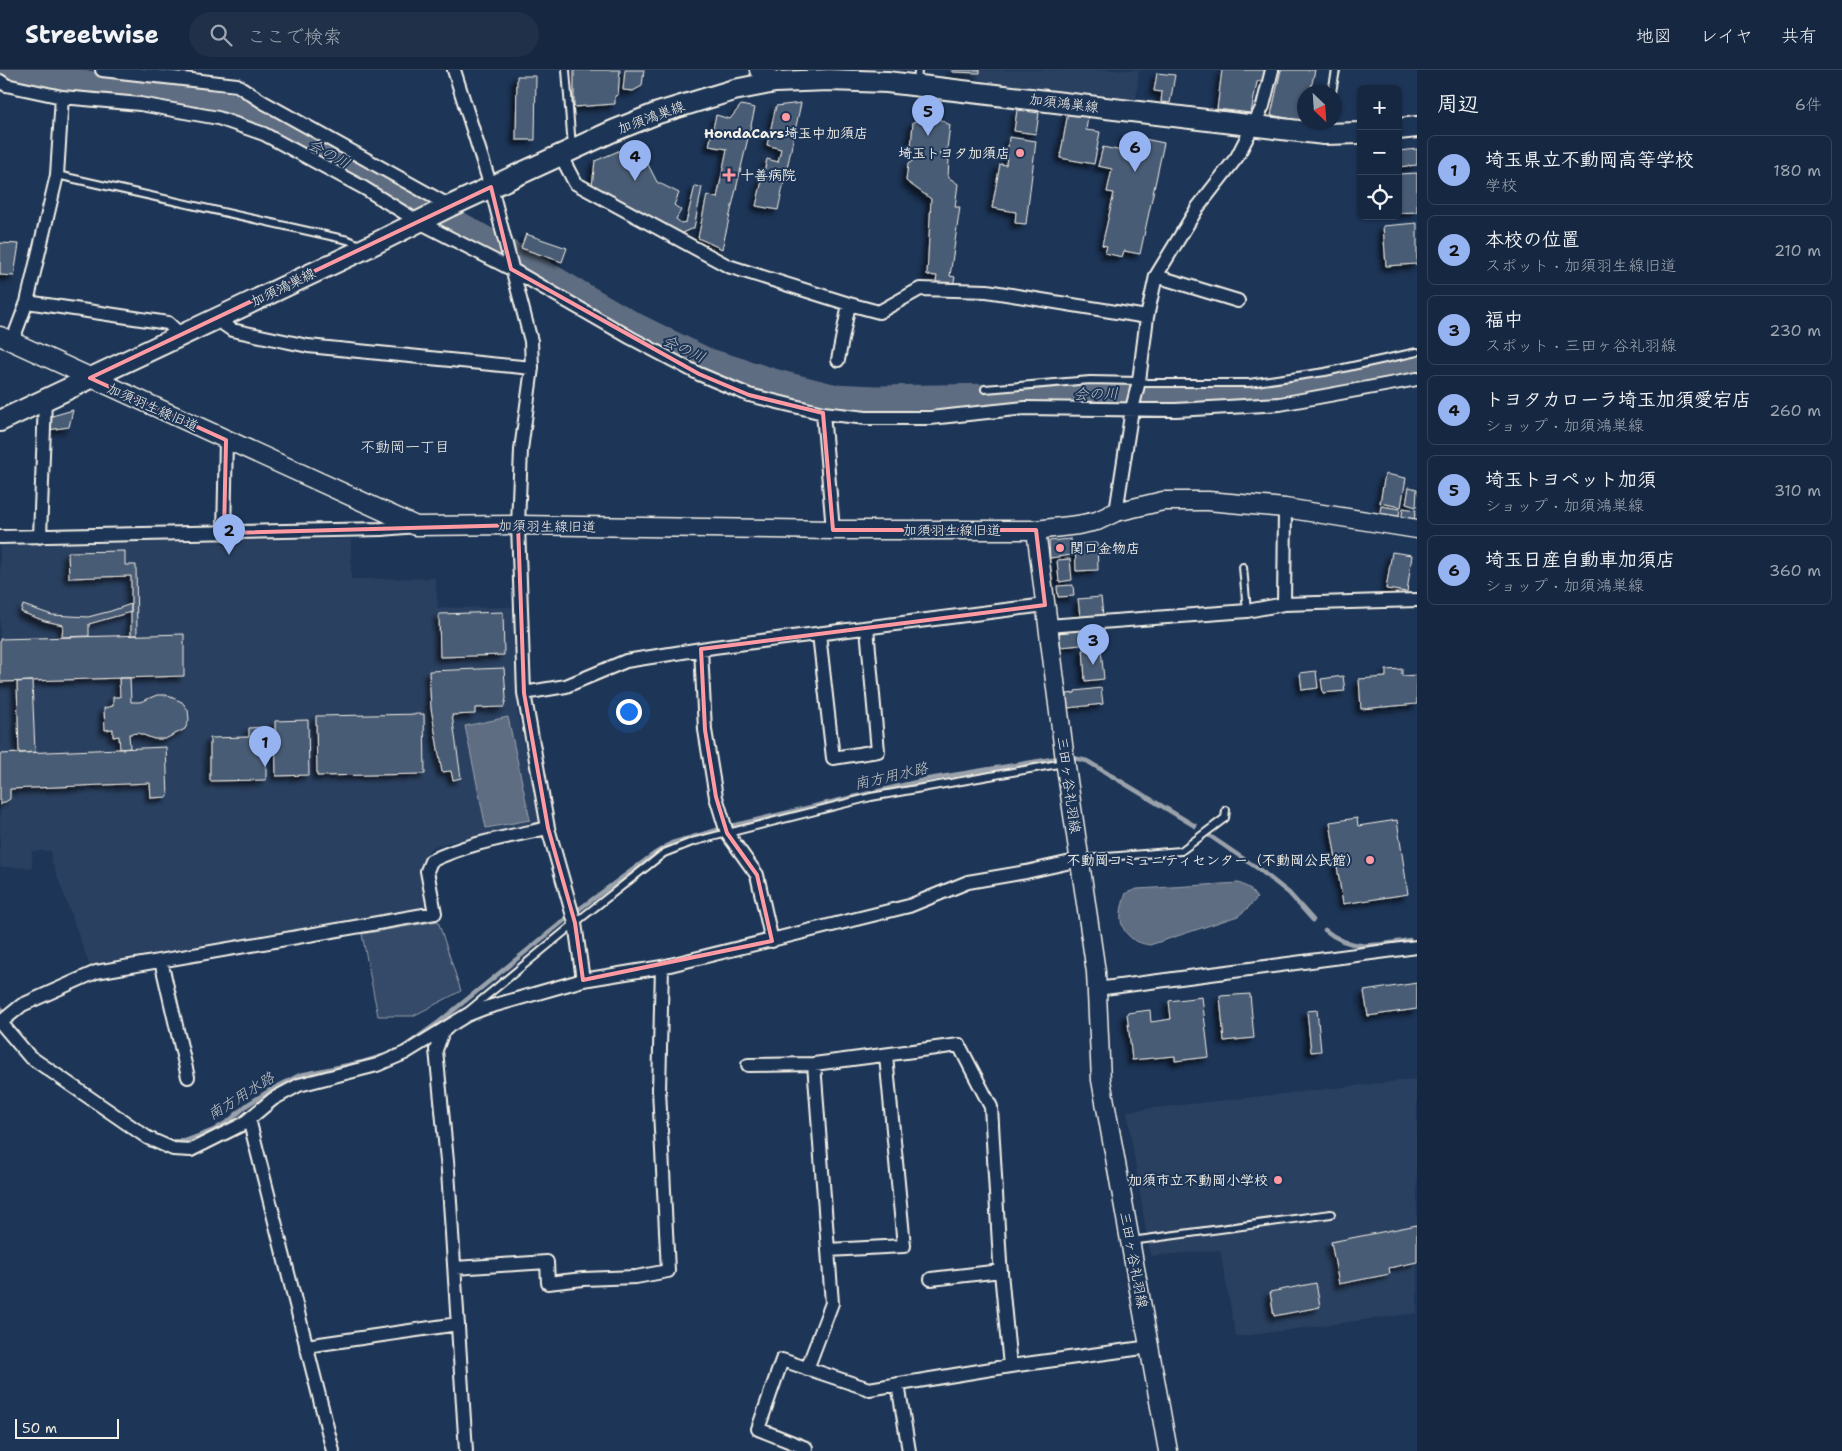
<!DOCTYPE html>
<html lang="ja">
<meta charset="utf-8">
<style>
body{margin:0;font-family:"Shantell Sans","Klee One",sans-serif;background:#1f3048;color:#f1f3f6}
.controls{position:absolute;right:15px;top:15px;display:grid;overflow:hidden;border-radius:8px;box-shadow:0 1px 4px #0004}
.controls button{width:45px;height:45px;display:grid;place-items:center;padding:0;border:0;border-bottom:1px solid #35445a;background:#162841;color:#f1f3f6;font:25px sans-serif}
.compass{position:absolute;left:1297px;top:15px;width:45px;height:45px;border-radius:50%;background:#162841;box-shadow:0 1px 4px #0004;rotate:155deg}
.scale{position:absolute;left:15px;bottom:12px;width:104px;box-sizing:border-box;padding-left:5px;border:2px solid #f4f1e8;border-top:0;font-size:14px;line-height:18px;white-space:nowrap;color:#f4f1e8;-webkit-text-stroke:4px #1d3557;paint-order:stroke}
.you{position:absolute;left:628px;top:641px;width:18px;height:18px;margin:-12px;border:4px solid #fff;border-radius:50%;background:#1a73e8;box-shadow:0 0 0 8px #1a73e833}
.badge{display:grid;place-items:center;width:32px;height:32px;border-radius:50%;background:#95b2f1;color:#111;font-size:16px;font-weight:700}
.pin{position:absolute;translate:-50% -41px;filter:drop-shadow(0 1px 2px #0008)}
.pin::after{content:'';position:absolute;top:26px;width:18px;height:15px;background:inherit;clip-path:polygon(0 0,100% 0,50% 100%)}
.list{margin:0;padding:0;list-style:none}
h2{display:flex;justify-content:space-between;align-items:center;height:65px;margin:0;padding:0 20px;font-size:21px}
h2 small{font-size:16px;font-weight:400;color:#9ea6b1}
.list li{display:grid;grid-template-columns:32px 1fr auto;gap:15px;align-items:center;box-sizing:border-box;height:70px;margin:0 10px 10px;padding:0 10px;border:1px solid #35445a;border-radius:8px}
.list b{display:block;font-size:19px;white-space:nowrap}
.list p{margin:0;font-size:16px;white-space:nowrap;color:#9ea6b1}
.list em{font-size:16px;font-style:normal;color:#9ea6b1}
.icon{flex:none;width:28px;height:28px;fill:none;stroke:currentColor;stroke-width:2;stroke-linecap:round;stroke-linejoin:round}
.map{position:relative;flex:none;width:1417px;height:1381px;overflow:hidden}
header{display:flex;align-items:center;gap:30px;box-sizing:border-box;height:70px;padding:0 25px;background:#162841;border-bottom:1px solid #35445a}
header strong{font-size:24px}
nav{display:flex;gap:28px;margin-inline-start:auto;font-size:18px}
.search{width:350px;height:45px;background:#1f3048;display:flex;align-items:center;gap:12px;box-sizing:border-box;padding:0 18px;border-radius:28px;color:#9ea6b1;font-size:19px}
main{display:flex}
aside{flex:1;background:#162841}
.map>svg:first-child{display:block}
</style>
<header>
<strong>Streetwise</strong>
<div class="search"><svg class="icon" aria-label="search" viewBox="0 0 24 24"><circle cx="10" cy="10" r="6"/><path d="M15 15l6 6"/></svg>ここで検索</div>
<nav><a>地図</a><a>レイヤ</a><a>共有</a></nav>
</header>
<main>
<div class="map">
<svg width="1417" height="1381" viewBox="0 0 1417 1381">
<defs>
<filter id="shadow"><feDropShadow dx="-4.5" dy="4.5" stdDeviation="2.5" flood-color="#0009"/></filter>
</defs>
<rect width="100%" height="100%" fill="#1d3557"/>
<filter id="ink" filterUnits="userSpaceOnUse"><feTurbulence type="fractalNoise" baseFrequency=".02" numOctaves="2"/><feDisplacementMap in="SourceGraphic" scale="10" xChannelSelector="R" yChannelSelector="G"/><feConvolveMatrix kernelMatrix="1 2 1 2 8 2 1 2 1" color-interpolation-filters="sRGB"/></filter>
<g filter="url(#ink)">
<path fill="#2a4060" d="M 949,0 L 1139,0 L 1136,29 L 999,14 L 949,2 Z
M 351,469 L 351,509 L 435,508 L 438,538 L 514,537 L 517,642 L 541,753 L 437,775 L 430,779 L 425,786 L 422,798 L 426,838 L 89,894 L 51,789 L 51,781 L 32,781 L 32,798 L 0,797 L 0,475 Z
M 1417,1009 L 1417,1243 L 1236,1267 L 1220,1180 L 1150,1186 L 1127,1041 Z"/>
<path fill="#354a67" stroke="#949ea8" d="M 438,851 L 461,921 L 413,946 L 378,946 L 362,864 Z"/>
<path fill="#5e6d82" stroke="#9aa2ab" d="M 508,647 L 530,750 L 486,758 L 465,656 Z
M 1239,813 L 1249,818 L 1257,828 L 1248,838 L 1238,846 L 1150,875 C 1133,873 1119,862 1121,843 C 1121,837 1124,830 1126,823 L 1137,819 Z"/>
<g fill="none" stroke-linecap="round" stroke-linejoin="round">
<path stroke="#9aa2ab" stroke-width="4.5" d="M 1074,688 L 1087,691 L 1195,756
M 731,756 L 929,709 L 1058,688
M 1210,766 L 1260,800 L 1289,823 L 1313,850
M 578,840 L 654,784 L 672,773 L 721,759
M 1325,860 C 1353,883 1378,875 1410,870
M 0,937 L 3,943
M 404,977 L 439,952 L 566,849
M 167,1071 L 172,1072 L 185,1071 L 214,1060 L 229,1051 L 247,1035 L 269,1021 L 300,1005 L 363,992 L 383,986"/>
<path stroke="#5e6d82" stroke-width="25" d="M 6,0 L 26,7 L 76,11 L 234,36 L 255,43 L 430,137 L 635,255 L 706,290 L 780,313 L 832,326 L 877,328 L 1109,324 L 1132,325 L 1139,323 L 1221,321 L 1226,322 L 1268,320 L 1340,311 L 1417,295"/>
</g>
<path fill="#485b74" stroke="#f4f1e8" filter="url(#shadow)" d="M 574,0 L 620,0 L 618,25 L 615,26 L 615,34 L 574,37 Z
M 625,0 L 644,0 L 642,16 L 633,21 L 623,20 Z
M 952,0 L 980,0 L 980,3 L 952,2 Z
M 1222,0 L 1266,0 L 1263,10 L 1257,12 L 1251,43 L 1217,39 Z
M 1281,0 L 1315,0 L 1310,22 L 1304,22 L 1303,51 L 1271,45 Z
M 1157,3 L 1175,5 L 1170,33 L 1161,32 L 1162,22 L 1154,21 Z
M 517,6 L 536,6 L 535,70 L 516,70 Z
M 801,33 L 778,140 L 756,136 L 767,89 L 778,92 L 781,79 L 767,75 L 776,36 Z
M 741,35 L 755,38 L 722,179 L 698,168 L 707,125 L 717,128 L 727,79 L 709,76 L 716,45 L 730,49 Z
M 1017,40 L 1039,43 L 1036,64 L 1014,61 Z
M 1068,42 L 1088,46 L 1086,60 L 1100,62 L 1094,94 L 1060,88 Z
M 930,44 L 950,55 L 947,79 L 939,83 L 949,90 L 948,107 L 958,114 L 955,137 L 960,137 L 950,206 L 955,207 L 953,215 L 936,212 L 937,206 L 927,205 L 931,129 L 906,111 L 908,94 L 922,84 L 911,78 L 913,52 Z
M 1125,65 L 1164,73 L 1140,184 L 1124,181 L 1122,187 L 1105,183 L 1107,176 L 1102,175 L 1114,123 L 1107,122 L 1112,99 L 1098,96 L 1103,77 L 1122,81 Z
M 1009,67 L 1036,71 L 1026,154 L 1015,153 L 1016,142 L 992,138 L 1000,94 L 1006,95 Z
M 637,73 L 657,112 L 679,123 L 674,135 L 681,140 L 676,149 L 681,153 L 686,152 L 695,116 L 702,117 L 694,158 L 681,164 L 592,116 L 595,91 Z
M 1417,79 L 1417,95 L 1398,97 L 1398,81 Z
M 1417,103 L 1417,142 L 1398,143 L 1398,104 Z
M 1417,153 L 1417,194 L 1386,196 L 1383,156 Z
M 526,164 L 567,178 L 562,192 L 521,178 Z
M 0,173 L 19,174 L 14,206 L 0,205 Z
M 73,340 L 69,357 L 48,360 L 52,346 Z
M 1385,404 L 1406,408 L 1401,437 L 1380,433 Z
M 1409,417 L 1417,419 L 1416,437 L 1406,434 Z
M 1381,436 L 1400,439 L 1398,451 L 1379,448 Z
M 1403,438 L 1416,440 L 1413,454 L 1401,452 Z
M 1071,469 L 1072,485 L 1050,488 L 1049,471 Z
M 1097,473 L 1098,500 L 1076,501 L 1075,474 Z
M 125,481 L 125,495 L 136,495 L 137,565 L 131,565 L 131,506 L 69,508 L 68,482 Z
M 1392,482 L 1412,485 L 1407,522 L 1386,519 Z
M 1070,489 L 1072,510 L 1059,512 L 1057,490 Z
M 1073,515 L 1074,526 L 1058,527 L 1057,516 Z
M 1101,527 L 1103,545 L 1080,547 L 1078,529 Z
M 131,534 L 131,542 L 89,554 L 89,566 L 62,567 L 63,555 L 45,551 L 21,542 L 23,535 L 52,545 L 88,547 L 111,541 Z
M 503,542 L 504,585 L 440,587 L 439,544 Z
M 1080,560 L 1081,575 L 1061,577 L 1059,563 Z
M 184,564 L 184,606 L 0,612 L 0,569 Z
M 1093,576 L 1093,580 L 1101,579 L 1104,609 L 1085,611 L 1083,577 Z
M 504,598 L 506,628 L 504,637 L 475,638 L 475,644 L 452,645 L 461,708 L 453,710 L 451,701 L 442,702 L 431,638 L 429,601 Z
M 1402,599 L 1402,606 L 1417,605 L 1417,634 L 1361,639 L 1359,609 L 1386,607 L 1386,600 Z
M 1316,601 L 1318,618 L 1302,620 L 1300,603 Z
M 1343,606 L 1345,621 L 1323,623 L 1321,609 Z
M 119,608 L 130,608 L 131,632 L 140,632 L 157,625 L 166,625 L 182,632 L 188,640 L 189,650 L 185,659 L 165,669 L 154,669 L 138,663 L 129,664 L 130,678 L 120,679 L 119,666 L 113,667 L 113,659 L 105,660 L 104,638 L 113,636 L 113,627 L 120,627 Z
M 32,611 L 35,682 L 19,683 L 17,612 Z
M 1101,618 L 1103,634 L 1068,638 L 1067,624 L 1075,623 L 1075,621 Z
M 424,644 L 425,704 L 317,706 L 316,646 Z
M 308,650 L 309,705 L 276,706 L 275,651 Z
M 266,657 L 266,710 L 210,711 L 210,668 L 249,667 L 249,658 Z
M 166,677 L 168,727 L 151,728 L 150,713 L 10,719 L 10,729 L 0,735 L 0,684 Z
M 1357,748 L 1358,756 L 1397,750 L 1408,824 L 1343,834 L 1330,752 Z
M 1417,913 L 1417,939 L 1368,946 L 1364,921 Z
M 1250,924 L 1254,968 L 1224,971 L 1220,926 Z
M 1202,927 L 1209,987 L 1175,991 L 1175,986 L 1132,990 L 1127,943 L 1150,940 L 1151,952 L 1171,949 L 1169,931 Z
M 1317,940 L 1321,981 L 1311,982 L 1307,941 Z
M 1417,1155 L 1417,1192 L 1389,1198 L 1390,1204 L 1339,1214 L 1331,1172 Z
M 1316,1213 L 1320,1237 L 1274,1246 L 1270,1222 Z"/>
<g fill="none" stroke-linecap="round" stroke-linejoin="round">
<defs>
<path id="lane" d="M 566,0 L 572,77
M 917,14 L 918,0
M 1332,22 L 1336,0
M 57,105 L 348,170 L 360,175
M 985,319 L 1090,310 L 1139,311 L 1146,313 L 1249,313 L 1325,302 L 1417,282
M 1243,497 L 1247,541
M 1082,789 L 1181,781 L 1225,748 L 1226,740
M 468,941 L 575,853 L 664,783 L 692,772 L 871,727 L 1064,693
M 1131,1171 L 1331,1144"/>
<path id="street" d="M 102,0 L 237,15 L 263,32 L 450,136
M 454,0 L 491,117 L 531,271 L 532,298 L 521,380 L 518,455 L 524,623 L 548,758 L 575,853 L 583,910
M 0,11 L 6,15 L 62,27 L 140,34 L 218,48 L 264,64 L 364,118 L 419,152 L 511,199 L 631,268 L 699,304 L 749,325 L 823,343 L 866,348 L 930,348 L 1025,338 L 1176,340 L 1280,334 L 1417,309
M 561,86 L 575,113 L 728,196 L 849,234
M 1156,206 L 1238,231
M 27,232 L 168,253 L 182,266
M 216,249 L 232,260 L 308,276 L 532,298
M 12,272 L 27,232 L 57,105 L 62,27
M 838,290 L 849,234 L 879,242 L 920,219 L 987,221 L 1147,247
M 823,343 L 833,460
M 1116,442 L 1132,339 L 1139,311 L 1147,247 L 1156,206 L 1198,137 L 1237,87 L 1263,36 L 1272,0
M 224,463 L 226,370
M 0,467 L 382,459 L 416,456
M 40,467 L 45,330
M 1284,534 L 1285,438
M 1048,556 L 1247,541 L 1284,534 L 1417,530
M 819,564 L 833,688 L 878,681 L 867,558
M 701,579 L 705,660 L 716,727 L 727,763 L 757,805 L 772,871
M 524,623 L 566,616 L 626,591 L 714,577 L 1045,535
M 161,891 L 188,1007
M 1097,919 L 1417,877
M 0,953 L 22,935 L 96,902 L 435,843 L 427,801 L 431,791 C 468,773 508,767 548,758
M 1,953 L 29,986 L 148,1068 L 173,1079 L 191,1080 L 243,1054 L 273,1029 L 299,1015 L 377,995 L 405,983 L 467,945 L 485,938 L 583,910 L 662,897 L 909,836 L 968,812 L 1026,802 L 1080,790
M 447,958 L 443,961 L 436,980 L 448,1101 L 466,1381
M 748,995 L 814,994 L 959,975 L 991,1037 L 1000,1192 L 1010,1296
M 249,1049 L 333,1381
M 828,1180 L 904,1176 L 886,986
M 455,1198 L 547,1192 L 548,1213 L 583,1209 L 636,1207 L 668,1201 L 659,1020 L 662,897
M 931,1209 L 1001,1201
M 306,1276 L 458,1254
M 807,1299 L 832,1233 L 814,994
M 898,1314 L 909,1381
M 806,1378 L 758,1359 L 782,1290 L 869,1319 L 1010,1296 L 1150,1277"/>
<path id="secondary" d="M 759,0 L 775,12
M 0,266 L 416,456 L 518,455 L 833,460 L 1036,460 L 1078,455 L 1097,451 L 1116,442 L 1163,431 L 1208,431 L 1285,438 L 1417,459
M 1036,460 L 1065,690 L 1096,902 L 1101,1010 L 1168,1381"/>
<path id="primary" d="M 1398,59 L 1417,57
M 0,351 L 366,178 L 450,136 L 613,61 L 658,43 L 734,20 L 775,12 L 829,10 L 887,12 L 1324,64 L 1361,63"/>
</defs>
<use href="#lane" stroke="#f4f1e8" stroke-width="10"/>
<use href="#street" stroke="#f4f1e8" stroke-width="16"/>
<use href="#secondary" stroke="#f4f1e8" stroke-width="21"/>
<use href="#primary" stroke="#f4f1e8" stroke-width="24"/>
<use href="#lane" stroke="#1d3557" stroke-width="6"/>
<use href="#street" stroke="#1d3557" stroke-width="12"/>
<use href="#secondary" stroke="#1d3557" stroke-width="18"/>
<use href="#primary" stroke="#1d3557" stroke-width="20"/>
</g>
</g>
<path fill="none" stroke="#ff9aa2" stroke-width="4" stroke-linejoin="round" d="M 491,117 L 511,199 L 699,304 L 749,325 L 823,343 L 833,460 L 1036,460 L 1045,535 L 701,579 L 705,660 L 716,727 L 727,763 L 757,805 L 772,871 L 583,910 L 575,853 L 548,758 L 524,623 L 518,455 L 224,463 L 226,370 L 90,308 Z"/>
<g fill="#ff9aa2" stroke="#1d3557" stroke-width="2">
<circle cx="786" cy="47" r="5"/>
<circle cx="1020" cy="83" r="5"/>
<path d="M726.5 97.5h5v5h5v5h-5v5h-5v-5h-5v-5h5z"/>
<circle cx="1060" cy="478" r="5"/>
<circle cx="1370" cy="790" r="5"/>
<circle cx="1278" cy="1110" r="5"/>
</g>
<g text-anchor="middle" stroke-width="4" stroke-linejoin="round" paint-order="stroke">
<g font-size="14" fill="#f4f1e8" stroke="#1d3557">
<text transform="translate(1064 33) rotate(7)" y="5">加須鴻巣線</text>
<text transform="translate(651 47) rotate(-20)" y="5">加須鴻巣線</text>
<text transform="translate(283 217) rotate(-26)" y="5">加須鴻巣線</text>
<text transform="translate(153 337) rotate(24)" y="5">加須羽生線旧道</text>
<text transform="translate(547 456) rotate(1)" y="5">加須羽生線旧道</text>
<text x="952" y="465">加須羽生線旧道</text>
<text transform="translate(1069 715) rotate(82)" y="5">三田ヶ谷礼羽線</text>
<text transform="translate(1134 1190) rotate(79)" y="5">三田ヶ谷礼羽線</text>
</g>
<g font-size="14" font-weight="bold" fill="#f4f1e8" stroke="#1d3557" text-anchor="end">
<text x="786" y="68" text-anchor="middle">HondaCars埼玉中加須店</text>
<text x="1010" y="88">埼玉トヨタ加須店</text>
<text x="740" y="110" text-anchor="start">十善病院</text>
<text x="1070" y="483" text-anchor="start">関口金物店</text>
<text x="1360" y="795">不動岡コミュニティセンター（不動岡公民館）</text>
<text x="1268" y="1115">加須市立不動岡小学校</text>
</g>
<g font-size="15" font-style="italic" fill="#c0c3c4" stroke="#1d3557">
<text transform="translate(329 84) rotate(29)" y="5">会の川</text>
<text transform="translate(684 279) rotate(25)" y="5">会の川</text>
<text transform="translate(1096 324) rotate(-1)" y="5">会の川</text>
<text transform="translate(891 706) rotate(-13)" y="5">南方用水路</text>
<text transform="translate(241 1026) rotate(-32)" y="5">南方用水路</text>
</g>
<g font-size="15" fill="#f4f1e8" stroke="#1d3557">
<text x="405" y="382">不動岡一丁目</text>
</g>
</g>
</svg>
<div class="controls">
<button>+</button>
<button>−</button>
<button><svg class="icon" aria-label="locate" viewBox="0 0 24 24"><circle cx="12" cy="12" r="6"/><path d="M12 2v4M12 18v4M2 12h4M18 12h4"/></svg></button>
</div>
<svg class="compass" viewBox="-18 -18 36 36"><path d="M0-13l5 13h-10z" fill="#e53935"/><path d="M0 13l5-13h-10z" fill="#9ea6b1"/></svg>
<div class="scale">50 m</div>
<div class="you"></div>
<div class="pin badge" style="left:265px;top:697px">1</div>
<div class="pin badge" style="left:229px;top:485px">2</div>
<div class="pin badge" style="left:1093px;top:595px">3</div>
<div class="pin badge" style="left:635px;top:111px">4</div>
<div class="pin badge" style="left:928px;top:66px">5</div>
<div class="pin badge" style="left:1135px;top:102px">6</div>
</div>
<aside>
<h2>周辺<small>6件</small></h2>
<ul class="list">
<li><span class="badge">1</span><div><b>埼玉県立不動岡高等学校</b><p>学校</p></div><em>180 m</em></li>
<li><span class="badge">2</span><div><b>本校の位置</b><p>スポット · 加須羽生線旧道</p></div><em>210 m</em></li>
<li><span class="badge">3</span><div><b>福中</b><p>スポット · 三田ヶ谷礼羽線</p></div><em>230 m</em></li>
<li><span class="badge">4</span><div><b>トヨタカローラ埼玉加須愛宕店</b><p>ショップ · 加須鴻巣線</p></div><em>260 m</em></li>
<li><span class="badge">5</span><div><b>埼玉トヨペット加須</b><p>ショップ · 加須鴻巣線</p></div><em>310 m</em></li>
<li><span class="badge">6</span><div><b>埼玉日産自動車加須店</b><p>ショップ · 加須鴻巣線</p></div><em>360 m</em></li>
</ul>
</aside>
</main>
